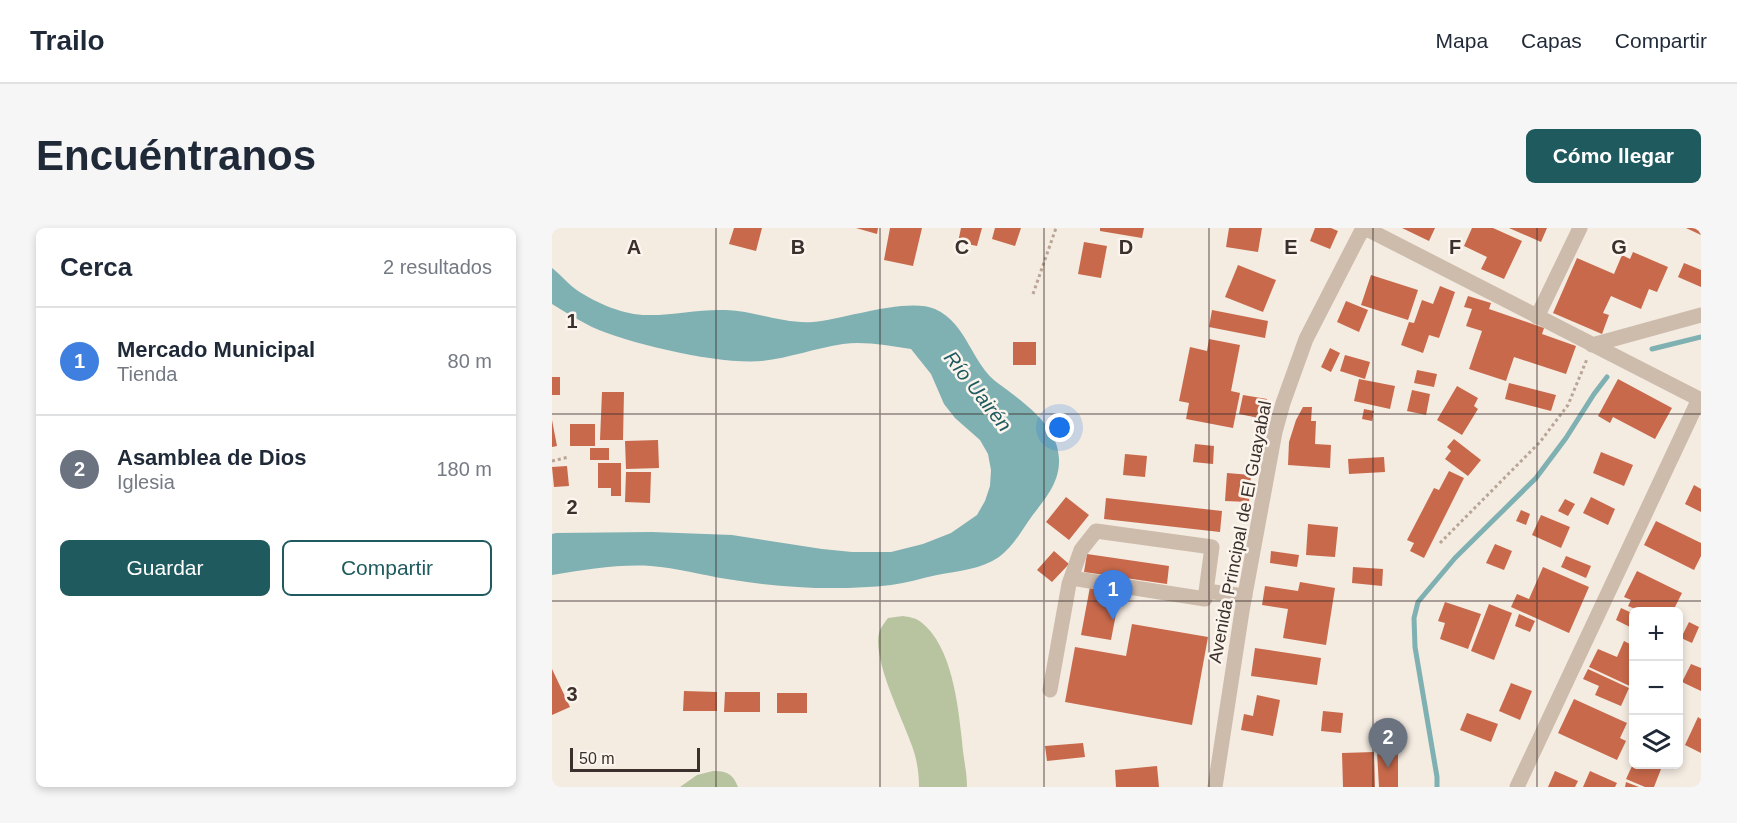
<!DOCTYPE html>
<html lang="es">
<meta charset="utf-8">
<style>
body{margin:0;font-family:Helvetica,sans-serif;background:#f6f6f7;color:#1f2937}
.controls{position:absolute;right:18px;bottom:18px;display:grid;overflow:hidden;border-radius:9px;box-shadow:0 3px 9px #0003}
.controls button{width:54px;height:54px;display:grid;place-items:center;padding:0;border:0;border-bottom:2px solid #e0e1e3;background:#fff;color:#1f2937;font:30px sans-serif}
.scale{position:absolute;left:18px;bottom:15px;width:130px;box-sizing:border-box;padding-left:6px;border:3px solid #3b302b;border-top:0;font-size:16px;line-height:21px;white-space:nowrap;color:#3b302b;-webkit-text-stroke:4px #fbf5ee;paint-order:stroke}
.you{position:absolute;left:508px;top:200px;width:21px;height:21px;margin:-15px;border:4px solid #fff;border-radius:50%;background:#1a73e8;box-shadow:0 0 0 9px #1a73e833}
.badge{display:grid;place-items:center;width:39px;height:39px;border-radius:50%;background:#1f5a5e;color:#fff;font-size:20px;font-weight:700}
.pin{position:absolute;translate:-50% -50px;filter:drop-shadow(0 2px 3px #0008)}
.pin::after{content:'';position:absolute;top:32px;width:21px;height:18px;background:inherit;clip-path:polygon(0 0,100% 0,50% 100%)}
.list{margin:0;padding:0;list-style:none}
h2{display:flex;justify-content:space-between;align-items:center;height:78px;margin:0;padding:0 24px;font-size:26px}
h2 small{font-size:20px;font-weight:400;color:#747a83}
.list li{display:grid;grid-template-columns:39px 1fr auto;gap:18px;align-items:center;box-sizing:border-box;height:108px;padding:0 24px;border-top:2px solid #e0e1e3}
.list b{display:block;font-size:22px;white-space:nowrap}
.list p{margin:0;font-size:20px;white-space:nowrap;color:#747a83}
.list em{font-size:20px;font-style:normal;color:#747a83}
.actions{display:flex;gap:12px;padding:18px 24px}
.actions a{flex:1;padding:14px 0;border:2px solid #1f5a5e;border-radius:9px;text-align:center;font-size:21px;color:#1f5a5e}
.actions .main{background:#1f5a5e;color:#fff}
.icon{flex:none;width:33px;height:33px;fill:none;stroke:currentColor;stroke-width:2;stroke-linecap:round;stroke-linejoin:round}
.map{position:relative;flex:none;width:1149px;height:559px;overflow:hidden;border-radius:9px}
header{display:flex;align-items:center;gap:36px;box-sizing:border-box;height:84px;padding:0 30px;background:#fff;border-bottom:2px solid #e0e1e3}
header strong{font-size:28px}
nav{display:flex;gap:33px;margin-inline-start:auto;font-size:21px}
.intro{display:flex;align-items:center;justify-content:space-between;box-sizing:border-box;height:144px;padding:0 36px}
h1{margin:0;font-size:42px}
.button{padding:15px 27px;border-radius:9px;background:#1f5a5e;color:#fff;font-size:21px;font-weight:700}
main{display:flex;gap:36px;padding:0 36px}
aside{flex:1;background:#fff;border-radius:9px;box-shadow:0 3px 9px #0003}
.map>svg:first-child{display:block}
</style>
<header>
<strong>Trailo</strong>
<nav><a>Mapa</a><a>Capas</a><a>Compartir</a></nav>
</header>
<div class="intro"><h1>Encuéntranos</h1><a class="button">Cómo llegar</a></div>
<main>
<aside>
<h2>Cerca<small>2 resultados</small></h2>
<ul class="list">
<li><span class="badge" style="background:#3f7fe0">1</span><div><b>Mercado Municipal</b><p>Tienda</p></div><em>80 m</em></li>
<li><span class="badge" style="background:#6b7280">2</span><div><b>Asamblea de Dios</b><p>Iglesia</p></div><em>180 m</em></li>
</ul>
<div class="actions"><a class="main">Guardar</a><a>Compartir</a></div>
</aside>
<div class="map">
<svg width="1149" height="559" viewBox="0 0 1149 559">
<rect width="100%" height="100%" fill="#f4ebe1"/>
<path fill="#b8c4a0" d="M 351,388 C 357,389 364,390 369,394 C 400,418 406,477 410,513 C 411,529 415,543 415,559 L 367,559 C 367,545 365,531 360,518 C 351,491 318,428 328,402 C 330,398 333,394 336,390 Z
M 161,543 C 175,543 181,546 186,559 L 128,559 L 145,547 Z"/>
<path fill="#7fb0b2" d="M 0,40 C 9,47 16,56 26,63 C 46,76 74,88 98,87 C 124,87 148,81 174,82 C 203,83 231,96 261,94 C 292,91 356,69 383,81 C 416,96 419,136 447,156 C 471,174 506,197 507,231 C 508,254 493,271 480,288 C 469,303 462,318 447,329 C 430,341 406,343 385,347 C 370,350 355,355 339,357 C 286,363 228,360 175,351 C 150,347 125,340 99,338 C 66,336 33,342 0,347 L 0,306 L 4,305 L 100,304 L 180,307 L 270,321 L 300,324 L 339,324 L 371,316 L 399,305 L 425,287 L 433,273 L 438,258 L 439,242 L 436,226 L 428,212 L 403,190 L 392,176 L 379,146 L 359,121 C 337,118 313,113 291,116 C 264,120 237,130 210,133 C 168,137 78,116 40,99 C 26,92 13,84 0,76 Z"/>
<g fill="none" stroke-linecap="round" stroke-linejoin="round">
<path stroke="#7fb0b2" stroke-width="5" d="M 1100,121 L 1149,109
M 885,559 L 885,549 L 863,419 L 862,390 L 866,374 L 903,330 L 984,250 L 1014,210 L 1042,166 L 1055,149"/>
</g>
<path fill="#c8694b" d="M 182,0 L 210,0 L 204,23 L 177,16 Z
M 304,0 L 326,0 L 325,6 Z
M 338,0 L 370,0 L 361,38 L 332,32 Z
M 409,0 L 430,0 L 425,18 L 406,14 Z
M 443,0 L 469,0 L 463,18 L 440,11 Z
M 548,0 L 592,0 L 590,10 L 548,3 Z
M 677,0 L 710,0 L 706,24 L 674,19 Z
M 763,0 L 779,0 L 786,3 L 778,21 L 758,13 Z
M 850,0 L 883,0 L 877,13 Z
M 920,0 L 941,0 L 970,13 L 952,51 L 929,41 L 935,29 L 912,18 Z
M 957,0 L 995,0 L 989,14 Z
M 1134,0 L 1149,0 L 1149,7 Z
M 532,14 L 555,18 L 549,50 L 526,46 Z
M 1081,24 L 1116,39 L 1105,64 L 1097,61 L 1089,81 L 1059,68 L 1051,85 L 1057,87 L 1050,106 L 1001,85 L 1025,30 L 1062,46 L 1070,27 L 1078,31 Z
M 1132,35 L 1149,42 L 1149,59 L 1126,49 Z
M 686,37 L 724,52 L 711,84 L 673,69 Z
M 819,47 L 866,62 L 856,92 L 809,77 Z
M 888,58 L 903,64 L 887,110 L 877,107 L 871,125 L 849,117 L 857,94 L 862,95 L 870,72 L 881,76 Z
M 916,68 L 939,75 L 937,81 L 992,100 L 990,106 L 1024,118 L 1014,146 L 962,129 L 954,153 L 917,141 L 930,103 L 914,98 L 920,81 L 912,79 Z
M 794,73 L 816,82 L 807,104 L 785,94 Z
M 660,82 L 716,93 L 713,110 L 657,99 Z
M 657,111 L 688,117 L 679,163 L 688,165 L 681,200 L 634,191 L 637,175 L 627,173 L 638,119 L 655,123 Z
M 461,114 L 484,114 L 484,137 L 461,137 Z
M 778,120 L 788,125 L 779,144 L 769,139 Z
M 793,127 L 818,134 L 813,151 L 788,143 Z
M 865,142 L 885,146 L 882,159 L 862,155 Z
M 0,149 L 8,149 L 8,167 L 0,167 Z
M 807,151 L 843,158 L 838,181 L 802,173 Z
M 1066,151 L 1120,180 L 1103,211 L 1061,189 L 1058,195 L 1046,188 Z
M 957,155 L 1004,167 L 999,183 L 953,171 Z
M 905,158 L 926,170 L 922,178 L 926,181 L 910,207 L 885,192 Z
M 860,162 L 878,166 L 874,187 L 855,183 Z
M 50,164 L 72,164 L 71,212 L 48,212 Z
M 691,167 L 715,171 L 712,191 L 687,186 Z
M 751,179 L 760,179 L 759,193 L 764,193 L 763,216 L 779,217 L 778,240 L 736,237 L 737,214 L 744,192 Z
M 812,181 L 822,183 L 820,193 L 810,191 Z
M 0,192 L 5,218 L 0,219 Z
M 18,196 L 43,196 L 43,218 L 18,218 Z
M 902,211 L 929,232 L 916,248 L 893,231 L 899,223 L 895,219 Z
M 106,212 L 107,240 L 74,241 L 73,213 Z
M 643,216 L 662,218 L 661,236 L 641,234 Z
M 38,220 L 57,220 L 57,232 L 38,232 Z
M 1049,224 L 1081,237 L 1072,258 L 1041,245 Z
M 573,226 L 595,228 L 593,249 L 571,247 Z
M 832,229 L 833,244 L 797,246 L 796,231 Z
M 46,235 L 69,235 L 69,268 L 59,268 L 59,260 L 46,260 Z
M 15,238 L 17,258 L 2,259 L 0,239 Z
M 897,243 L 912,250 L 872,330 L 858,323 L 862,315 L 855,312 L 882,260 L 887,262 Z
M 74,244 L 99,244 L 98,275 L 73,274 Z
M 675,245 L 699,247 L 697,274 L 673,273 Z
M 1142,257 L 1149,261 L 1149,284 L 1133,276 Z
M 514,269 L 537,287 L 517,312 L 494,294 Z
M 1039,269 L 1063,281 L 1056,297 L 1031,285 Z
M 554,270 L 670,283 L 668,304 L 552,291 Z
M 1013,271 L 1023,276 L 1016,288 L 1006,283 Z
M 969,282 L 978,286 L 974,297 L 964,293 Z
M 989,287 L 1018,299 L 1009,320 L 980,307 Z
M 1104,293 L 1149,315 L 1149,328 L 1142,342 L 1092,317 Z
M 756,296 L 786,299 L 783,329 L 754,327 Z
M 943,316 L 960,323 L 952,342 L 934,335 Z
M 502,323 L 517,336 L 500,354 L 485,342 Z
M 719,323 L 747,327 L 745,339 L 718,335 Z
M 535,326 L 617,338 L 615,356 L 532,344 Z
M 1014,328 L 1039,338 L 1034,350 L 1009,339 Z
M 801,339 L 831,341 L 830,358 L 800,355 Z
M 991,339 L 1037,359 L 1017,405 L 959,379 L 965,366 L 977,371 Z
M 1085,343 L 1130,365 L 1121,383 L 1088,383 L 1076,378 L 1079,372 L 1072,369 Z
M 748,354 L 783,360 L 774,417 L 731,410 L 736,381 L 710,377 L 713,358 L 746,363 Z
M 538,359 L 568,365 L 559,412 L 529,407 Z
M 893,374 L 929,386 L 916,421 L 888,411 L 893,395 L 886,393 Z
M 937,376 L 960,385 L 942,432 L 919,423 Z
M 1069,380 L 1082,386 L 1082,401 L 1064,392 Z
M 967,386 L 983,393 L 978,404 L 963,398 Z
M 1137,394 L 1147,399 L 1140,415 L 1129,410 Z
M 580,396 L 656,409 L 640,497 L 513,474 L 523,419 L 574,428 Z
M 1072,413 L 1082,418 L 1082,460 L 1037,439 L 1046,421 L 1065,429 Z
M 703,420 L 769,430 L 765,457 L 699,448 Z
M 1139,436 L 1149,440 L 1149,463 L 1130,454 Z
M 0,441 L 18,479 L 0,487 Z
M 1036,441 L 1077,460 L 1069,478 L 1043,467 L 1047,458 L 1031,451 Z
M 959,455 L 980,463 L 968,492 L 947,483 Z
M 132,463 L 165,464 L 165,483 L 131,483 Z
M 173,464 L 208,464 L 208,484 L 172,484 Z
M 225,465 L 255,465 L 255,485 L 225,485 Z
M 705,467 L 728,472 L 721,508 L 689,502 L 692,486 L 701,488 Z
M 1022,471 L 1075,495 L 1068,510 L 1074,513 L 1065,532 L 1006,505 Z
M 771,483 L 791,485 L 789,505 L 769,503 Z
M 915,485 L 946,496 L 939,514 L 908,502 Z
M 1146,489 L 1149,491 L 1149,525 L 1133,517 Z
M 531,515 L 533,529 L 495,533 L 493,518 Z
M 822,524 L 823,559 L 791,559 L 790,525 Z
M 825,524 L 846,524 L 846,559 L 827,559 Z
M 1081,536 L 1111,536 L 1102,559 L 1093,559 L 1074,551 Z
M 605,538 L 607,559 L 564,559 L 563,542 Z
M 1003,543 L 1026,553 L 1023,559 L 996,559 Z
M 1038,543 L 1065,555 L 1063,559 L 1031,559 Z
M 1074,554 L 1087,559 L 1073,559 Z"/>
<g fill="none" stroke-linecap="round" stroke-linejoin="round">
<path stroke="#b9a596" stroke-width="3" stroke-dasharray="3 3" stroke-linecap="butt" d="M 481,66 L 504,0
M 0,233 L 17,229
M 888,315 L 988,214 L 1016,177 L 1035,131"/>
<path stroke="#cdbbac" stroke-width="15" d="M 813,0 L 1149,172
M 985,89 L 1028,0
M 1040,117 L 1149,87
M 654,363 L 693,368
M 498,462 L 517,356 L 529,322 L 544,303 L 660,319 L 653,371 L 519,350
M 663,559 L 690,383 L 723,204 L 731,175 L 754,111 L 811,0
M 965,559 L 1147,171"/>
</g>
<path fill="none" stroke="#3b302b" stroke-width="1.5" stroke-opacity="0.55" d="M 164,0 L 164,559M 328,0 L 328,559M 492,0 L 492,559M 657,0 L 657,559M 821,0 L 821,559M 985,0 L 985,559M 0,186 L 1149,186M 0,373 L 1149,373"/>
<g text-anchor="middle" stroke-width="5" stroke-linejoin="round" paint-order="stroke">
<g font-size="18" fill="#3b302b" stroke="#fbf5ee">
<text transform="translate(688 304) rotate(-79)" y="6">Avenida Principal de El Guayabal</text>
</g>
<g font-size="20" font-style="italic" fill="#1f5a5e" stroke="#fbf5ee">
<text transform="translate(426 163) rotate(52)" y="7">Río Uairén</text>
</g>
</g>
<g font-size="20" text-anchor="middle" font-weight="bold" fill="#3b302b" stroke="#fbf5ee" stroke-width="5" stroke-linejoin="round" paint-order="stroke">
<text x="82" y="26">A</text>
<text x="246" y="26">B</text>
<text x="410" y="26">C</text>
<text x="574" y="26">D</text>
<text x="739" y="26">E</text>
<text x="903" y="26">F</text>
<text x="1067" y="26">G</text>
<text x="20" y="100">1</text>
<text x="20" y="286">2</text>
<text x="20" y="473">3</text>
</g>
</svg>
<div class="controls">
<button>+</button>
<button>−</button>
<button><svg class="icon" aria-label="layers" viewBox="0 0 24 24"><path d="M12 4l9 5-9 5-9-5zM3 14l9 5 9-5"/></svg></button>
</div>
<div class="scale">50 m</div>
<div class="you"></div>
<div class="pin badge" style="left:561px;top:392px;background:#3f7fe0">1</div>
<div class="pin badge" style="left:836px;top:540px;background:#6b7280">2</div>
</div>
</main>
